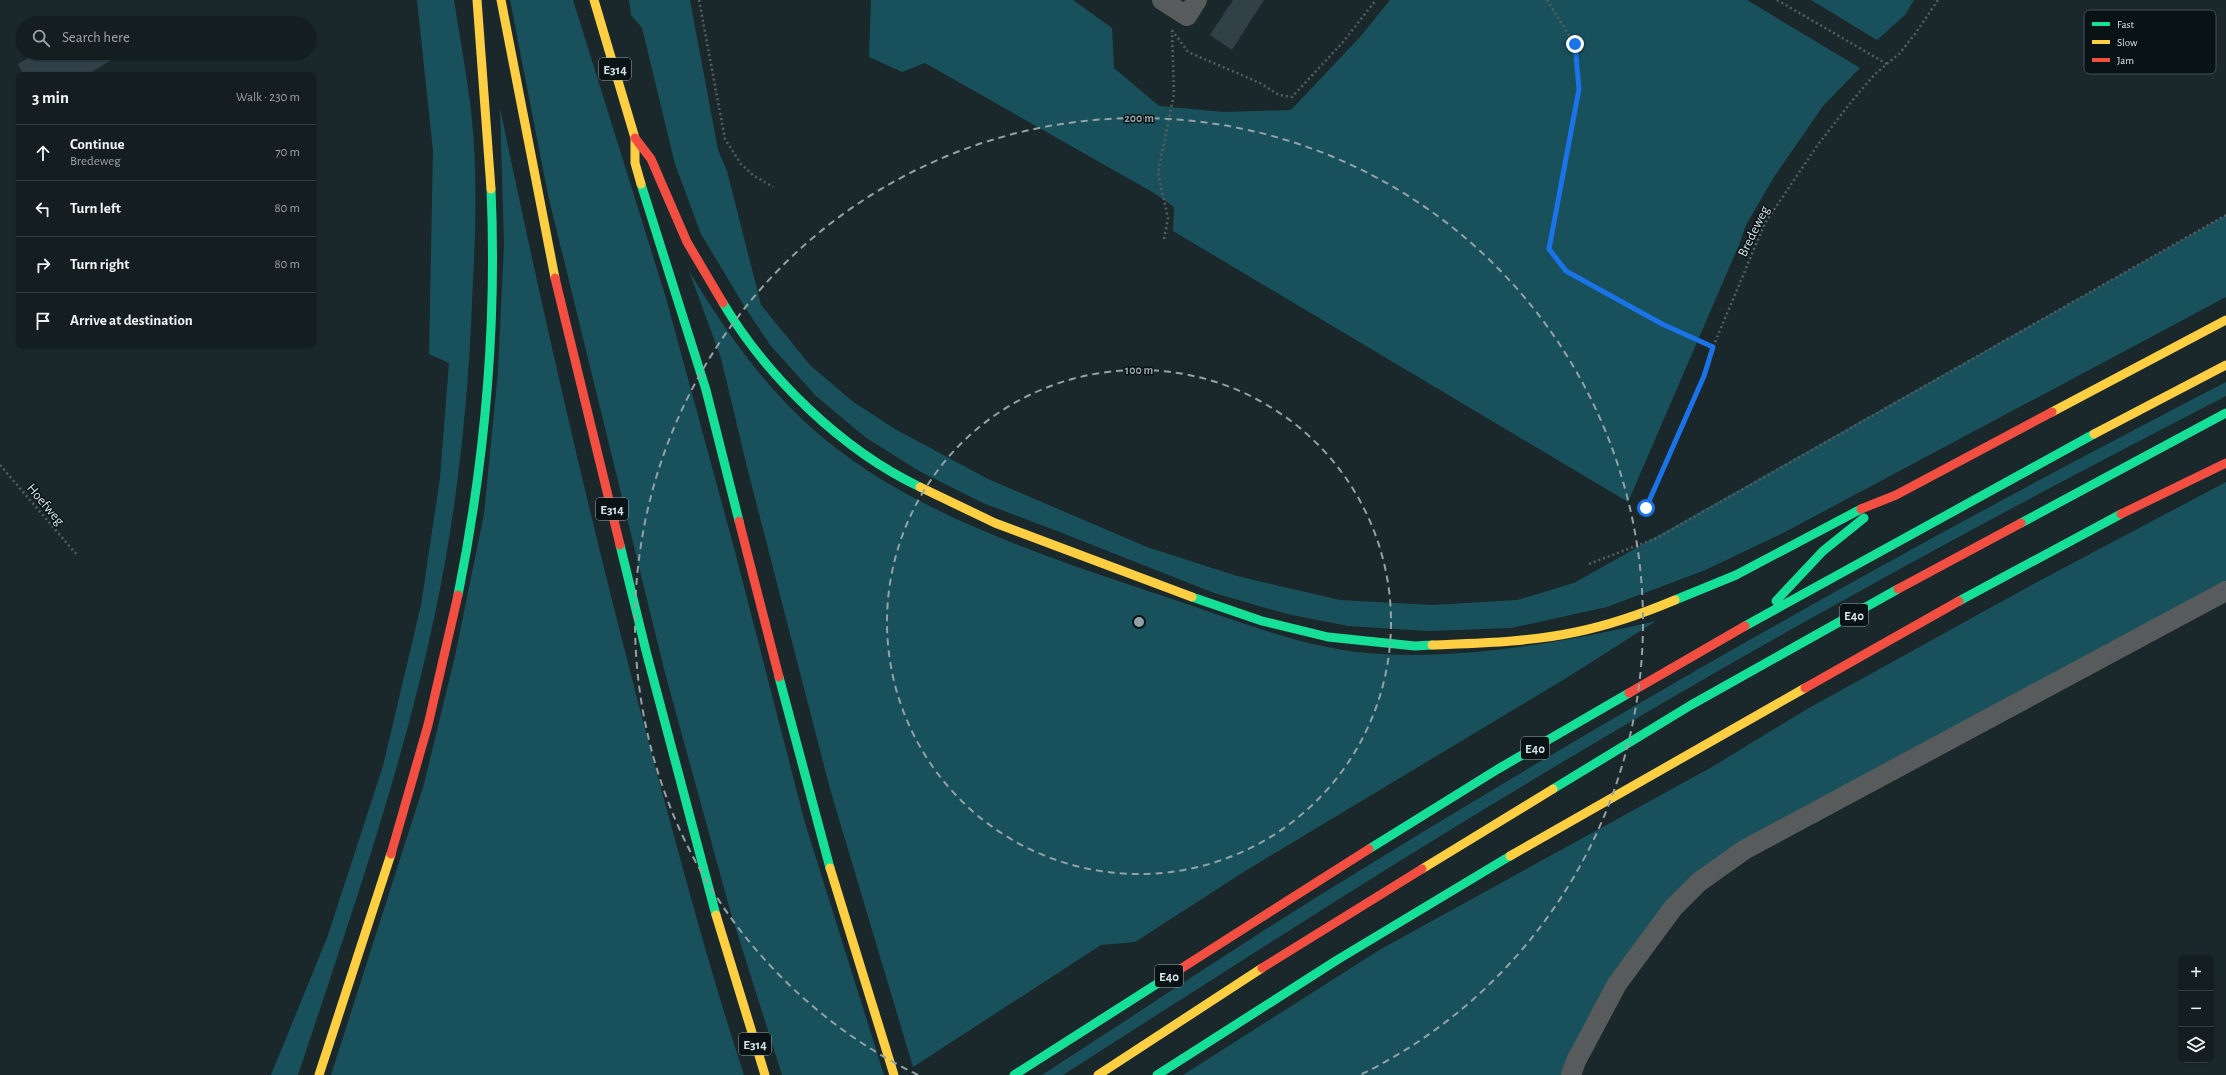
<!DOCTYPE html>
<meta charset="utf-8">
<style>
body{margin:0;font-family:"Alegreya Sans",sans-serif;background:#212b2d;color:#f1f3f6}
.controls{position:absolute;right:12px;bottom:12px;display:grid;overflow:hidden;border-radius:8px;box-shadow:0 1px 3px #0004}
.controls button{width:36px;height:36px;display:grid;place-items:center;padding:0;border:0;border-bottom:1px solid #333c3e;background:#141e20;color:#f1f3f6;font:20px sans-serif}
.stop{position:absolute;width:12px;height:12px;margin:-9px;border:3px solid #1a73e8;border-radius:50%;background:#fff}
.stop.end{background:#1a73e8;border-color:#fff;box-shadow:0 1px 4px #0008}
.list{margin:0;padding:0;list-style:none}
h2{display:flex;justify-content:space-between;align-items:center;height:52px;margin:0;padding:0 16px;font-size:17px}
h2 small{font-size:13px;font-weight:400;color:#9da2a5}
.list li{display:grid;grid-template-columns:26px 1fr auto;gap:12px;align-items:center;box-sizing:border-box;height:56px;padding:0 16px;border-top:1px solid #333c3e}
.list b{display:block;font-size:15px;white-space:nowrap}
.list p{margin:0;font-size:13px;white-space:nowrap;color:#9da2a5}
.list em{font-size:13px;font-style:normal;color:#9da2a5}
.icon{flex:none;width:22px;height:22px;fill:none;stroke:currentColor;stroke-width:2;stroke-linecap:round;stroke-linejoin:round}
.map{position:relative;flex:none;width:2226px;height:1075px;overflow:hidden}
.search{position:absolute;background:#141e20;box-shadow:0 1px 3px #0004;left:16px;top:16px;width:300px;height:44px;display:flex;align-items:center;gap:10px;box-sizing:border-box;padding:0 14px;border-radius:22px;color:#9da2a5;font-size:15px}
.panel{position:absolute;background:#141e20;box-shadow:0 1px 3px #0004;left:16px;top:72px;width:300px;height:276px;border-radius:8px}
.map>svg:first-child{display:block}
</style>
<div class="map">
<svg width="2226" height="1075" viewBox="0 0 2226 1075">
<rect width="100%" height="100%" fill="#1b282b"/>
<path fill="#18515b" d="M 417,0 L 454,0 C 460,40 468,80 472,120 C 478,180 475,242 472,302 C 468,405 457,508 436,609 C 403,768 349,921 298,1075 L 271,1075 L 327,938 L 383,766 L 421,605 L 440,478 L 449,363 L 429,354 L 433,151 Z
M 510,0 L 573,0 L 666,298 L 734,548 L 805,823 L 884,1075 L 782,1075 L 730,910 L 664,669 L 548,195 Z
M 629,0 L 690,0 L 718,150 L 727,171 L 761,305 L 810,365 L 852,401 L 895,429 L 988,479 L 1147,547 L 1237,576 L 1340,600 L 1432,605 L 1517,600 L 1574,583 L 2226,215 L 2226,297 L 1785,532 L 1703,571 L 1607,607 L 1511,628 L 1429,631 L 1348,626 L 1287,614 L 1214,593 L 1057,531 L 983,503 L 919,471 L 865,437 L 816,396 L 771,346 L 746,309 L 701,234 L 675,164 L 642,28 L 631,15 Z
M 871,0 L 1073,0 L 1112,28 L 1114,68 L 1159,106 L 1224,112 L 1291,110 L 1360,37 L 1390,0 L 1747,0 L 1860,68 L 1823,106 L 1774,177 L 1746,225 L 1739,245 L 1628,502 L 1173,231 L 1174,207 L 1154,193 L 925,63 L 902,72 L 869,57 Z
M 1811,0 L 1914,0 L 1905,15 L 1877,40 Z
M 500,108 C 547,334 599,559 659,781 C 686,880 712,978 744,1075 L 331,1075 L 424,784 L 455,656 L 484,514 L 498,372 L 504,244 Z
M 689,271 C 727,334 769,394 827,441 C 920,517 1053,559 1166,597 C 1230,618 1299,647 1367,653 C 1459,661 1566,642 1656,621 L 1568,677 L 1250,868 L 1135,942 L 1101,945 L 913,1067 L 830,789 L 747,467 L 721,358 Z
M 2226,382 L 2226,396 C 1985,520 1747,650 1516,790 C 1363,882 1213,979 1063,1075 L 1042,1075 C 1135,1015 1227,953 1320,895 C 1615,712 1918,541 2226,382 Z
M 2226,482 L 2226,585 L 1699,873 L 1563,1075 L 1183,1075 L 1381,949 L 1712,767 L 1807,709 L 2039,581 Z"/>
<path fill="#314147" d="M 1233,0 L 1264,0 L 1232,50 L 1210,35 Z
M 36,53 L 122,53 L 87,75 L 24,75 L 18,64 Z"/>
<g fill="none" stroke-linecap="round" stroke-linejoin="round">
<path stroke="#575e5f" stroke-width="2.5" stroke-dasharray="2 3" stroke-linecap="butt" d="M 699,0 L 725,139 L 741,164 L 753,175 L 773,187
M 1547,0 L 1575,45 L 1579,89 L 1549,249 L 1566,271 L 1662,324 L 1713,347
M 1777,0 L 1887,64
M 1172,30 L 1188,52 L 1260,83 L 1279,95 L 1292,97 L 1343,42 L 1376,0
M 1164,239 L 1168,218 L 1158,173 L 1174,94 L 1172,31
M 0,465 L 77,555
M 1646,508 L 1704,376 L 1713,347 L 1765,223 L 1817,146 L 1851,102 L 1875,74 L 1899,54 L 1915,34 L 1938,0
M 1589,564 L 1657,538 L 2226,215"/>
<path stroke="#575b5c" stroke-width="20" d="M 1162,0 L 1187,16 L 1197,0
M 1571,1075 L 1576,1061 L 1617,984 L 1673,908 L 1699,882 L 1744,850 L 2226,591"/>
<path stroke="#16e098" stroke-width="9" d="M 641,184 L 706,390 L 739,521
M 723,303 C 767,377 842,450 920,487
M 2021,523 L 2226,413
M 620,545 L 646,651 L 716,915
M 458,595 C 485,461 497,325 491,189
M 1192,597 L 1262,621 L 1328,637 L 1415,646 L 1432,645
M 1675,600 L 1736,575 L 1861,509
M 1776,601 L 1823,551 L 1864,518
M 1959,601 L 2121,514
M 1745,626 L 2094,434
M 779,677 L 830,868
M 1553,789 L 1691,705 L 1898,589
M 1369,849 L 1498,769 L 1629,693
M 1014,1075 L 1174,973
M 1157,1075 L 1337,960 L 1510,856"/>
<path stroke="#ffcf43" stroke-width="9" d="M 477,0 L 491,189
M 501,0 L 555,278
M 594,0 L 635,138 L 635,163 L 641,184
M 2052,412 L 2226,320
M 2094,434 L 2226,365
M 920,487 L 995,523 L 1192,597
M 1432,645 C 1480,643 1529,642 1576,632 C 1610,625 1644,613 1675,600
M 1510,856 L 1805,688
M 830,868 L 894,1075
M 1422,869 L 1553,789
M 716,915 L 765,1075
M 319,1075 L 391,854
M 1098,1075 L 1262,968"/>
<path stroke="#f24e42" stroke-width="9" d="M 635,138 L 651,159 L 687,242 L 723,303
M 555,278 L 620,545
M 1861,509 L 1896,495 L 2052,412
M 2121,514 L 2226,463
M 739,521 L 779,677
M 1898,589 L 2021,523
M 1805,688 L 1959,601
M 1629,693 L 1745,626
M 391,854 L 428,725 L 458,595
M 1262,968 L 1422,869
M 1174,973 L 1369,849"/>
</g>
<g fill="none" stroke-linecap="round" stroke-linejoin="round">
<path stroke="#1a73e8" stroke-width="5" d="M 1575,44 L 1579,89 L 1549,249 L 1566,271 L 1662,324 L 1713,347 L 1704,376 L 1646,508"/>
</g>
<g fill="none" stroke="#94a2a5" stroke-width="2" stroke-dasharray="7 5">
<circle cx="1139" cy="622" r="252"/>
<path d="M918 1075A504 504 0 1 1 1360 1075"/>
</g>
<g text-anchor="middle" stroke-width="3" stroke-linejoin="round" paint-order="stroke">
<g fill="#091315" stroke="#98a5a7" stroke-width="1">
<rect x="599" y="58" width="32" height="22" rx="3"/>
<rect x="596" y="498" width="32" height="22" rx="3"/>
<rect x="1840" y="604" width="28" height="22" rx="3"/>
<rect x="1521" y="737" width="28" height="22" rx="3"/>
<rect x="1155" y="965" width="28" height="22" rx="3"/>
<rect x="739" y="1033" width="32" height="22" rx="3"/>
</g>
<g font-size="13" font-weight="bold" fill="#d5e3e6">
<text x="615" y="74">E314</text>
<text x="612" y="514">E314</text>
<text x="1854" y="620">E40</text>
<text x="1535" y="753">E40</text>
<text x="1169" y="981">E40</text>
<text x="755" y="1049">E314</text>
</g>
<g font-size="14" fill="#d5e3e6" stroke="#091315">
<text transform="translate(1753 231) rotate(-64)" y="5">Bredeweg</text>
<text transform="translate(46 504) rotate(50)" y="5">Hoefweg</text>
</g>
</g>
<rect x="2084" y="10" width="132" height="64" rx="6" fill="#091315" stroke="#465154" stroke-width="1"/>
<rect x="2092" y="22" width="18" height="4" fill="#16e098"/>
<rect x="2092" y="40" width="18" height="4" fill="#ffcf43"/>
<rect x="2092" y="58" width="18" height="4" fill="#f24e42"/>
<g font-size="11" fill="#d5e3e6">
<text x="2117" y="28">Fast</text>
<text x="2117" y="46">Slow</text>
<text x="2117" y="64">Jam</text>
</g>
<circle cx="1139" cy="622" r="6" fill="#94a2a5" stroke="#091315" stroke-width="2"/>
<g font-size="12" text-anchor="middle" font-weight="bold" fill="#94a2a5" stroke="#091315" stroke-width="3" stroke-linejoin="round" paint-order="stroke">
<text x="1139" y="122">200 m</text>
<text x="1139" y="374">100 m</text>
</g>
</svg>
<div class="controls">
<button>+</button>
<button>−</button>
<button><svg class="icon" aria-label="layers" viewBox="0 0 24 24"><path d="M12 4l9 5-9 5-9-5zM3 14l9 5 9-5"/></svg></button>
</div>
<div class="stop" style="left:1646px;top:508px"></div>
<div class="stop end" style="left:1575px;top:44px"></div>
<div class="search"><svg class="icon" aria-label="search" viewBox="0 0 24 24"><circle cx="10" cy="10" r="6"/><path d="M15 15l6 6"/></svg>Search here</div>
<section class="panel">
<h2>3 min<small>Walk · 230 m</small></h2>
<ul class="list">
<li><svg class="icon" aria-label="ahead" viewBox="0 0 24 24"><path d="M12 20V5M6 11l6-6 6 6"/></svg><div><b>Continue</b><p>Bredeweg</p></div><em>70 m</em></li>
<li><svg class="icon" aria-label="left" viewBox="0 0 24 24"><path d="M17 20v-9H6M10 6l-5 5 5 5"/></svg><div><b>Turn left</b></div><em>80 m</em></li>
<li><svg class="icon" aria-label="right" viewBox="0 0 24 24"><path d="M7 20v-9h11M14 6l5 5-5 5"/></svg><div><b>Turn right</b></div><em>80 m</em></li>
<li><svg class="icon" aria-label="arrive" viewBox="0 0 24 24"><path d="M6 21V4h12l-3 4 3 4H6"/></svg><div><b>Arrive at destination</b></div></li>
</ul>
</section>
</div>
